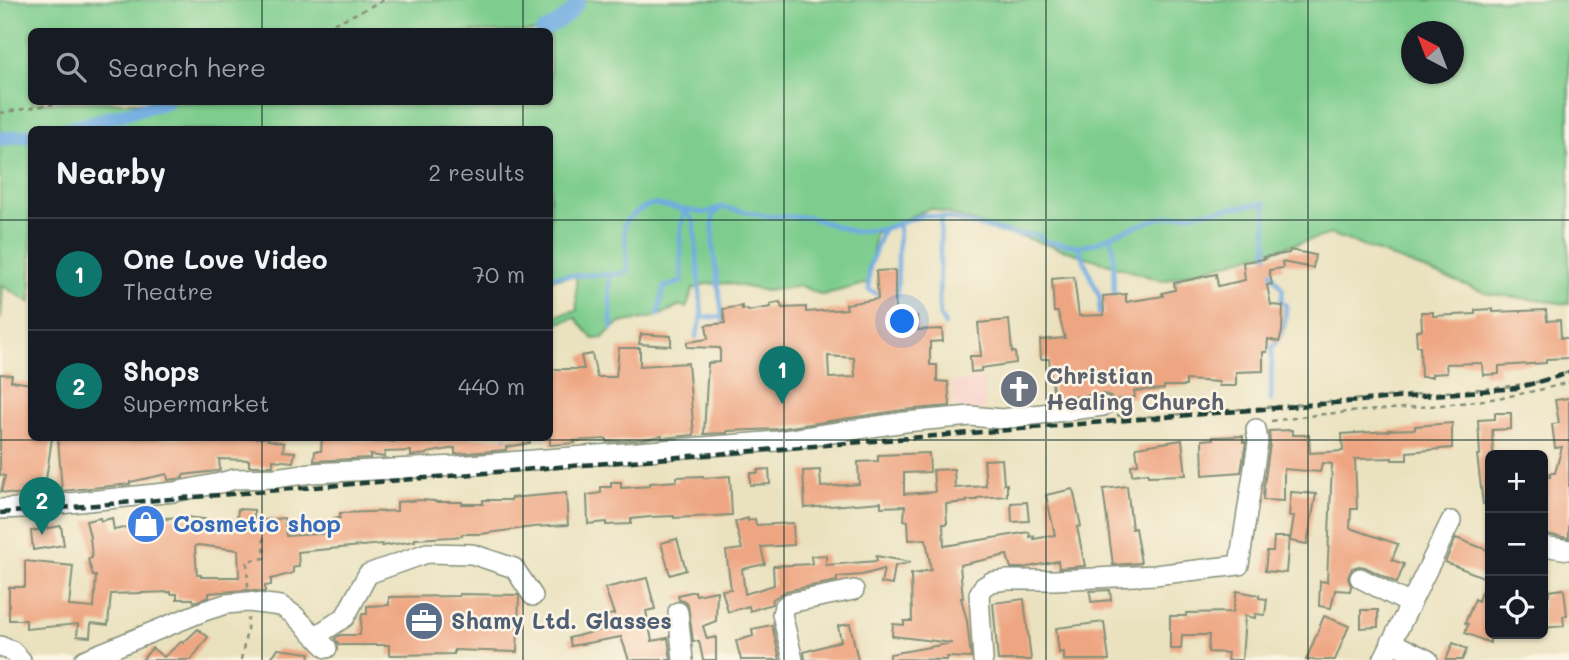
<!DOCTYPE html>
<meta charset="utf-8">
<style>
body{margin:0;font-family:Mali,sans-serif;background:#242831;color:#f1f3f6}
.controls{position:absolute;right:21px;bottom:21px;display:grid;overflow:hidden;border-radius:10px;box-shadow:0 2px 5px #0004}
.controls button{width:63px;height:63px;display:grid;place-items:center;padding:0;border:0;border-bottom:2px solid #363941;background:#171b24;color:#f1f3f6;font:35px sans-serif}
.compass{position:absolute;left:1401px;top:21px;width:63px;height:63px;border-radius:50%;background:#171b24;box-shadow:0 2px 5px #0004;rotate:318deg}
.you{position:absolute;left:903px;top:322px;width:24px;height:24px;margin:-18px;border:5px solid #fff;border-radius:50%;background:#1a73e8;box-shadow:0 0 0 10px #1a73e833}
.badge{display:grid;place-items:center;width:46px;height:46px;border-radius:50%;background:#0f766e;color:#fff;font-size:23px;font-weight:700}
.pin{position:absolute;translate:-50% -58px;filter:drop-shadow(0 2px 4px #0008)}
.pin::after{content:'';position:absolute;top:37px;width:24px;height:21px;background:inherit;clip-path:polygon(0 0,100% 0,50% 100%)}
.list{margin:0;padding:0;list-style:none}
h2{display:flex;justify-content:space-between;align-items:center;height:91px;margin:0;padding:0 28px;font-size:30px}
h2 small{font-size:23px;font-weight:400;color:#9ea1a6}
.list li{display:grid;grid-template-columns:46px 1fr auto;gap:21px;align-items:center;box-sizing:border-box;height:112px;padding:0 28px;border-top:2px solid #363941}
.list b{display:block;font-size:26px;white-space:nowrap}
.list p{margin:0;font-size:23px;white-space:nowrap;color:#9ea1a6}
.list em{font-size:23px;font-style:normal;color:#9ea1a6}
.icon{flex:none;width:38px;height:38px;fill:none;stroke:currentColor;stroke-width:2;stroke-linecap:round;stroke-linejoin:round}
.map{position:relative;flex:none;width:1569px;height:660px;overflow:hidden}
.search{position:absolute;background:#171b24;box-shadow:0 2px 5px #0004;left:28px;top:28px;width:525px;height:77px;display:flex;align-items:center;gap:18px;box-sizing:border-box;padding:0 24px;border-radius:10px;color:#9ea1a6;font-size:26px}
.panel{position:absolute;background:#171b24;box-shadow:0 2px 5px #0004;left:28px;top:126px;width:525px;height:315px;border-radius:10px}
.map>svg:first-child{display:block}
</style>
<div class="map">
<svg width="1569" height="660" viewBox="0 0 1569 660">
<rect width="100%" height="100%" fill="#fcf5e5"/>
<filter id="ink" filterUnits="userSpaceOnUse"><feTurbulence type="fractalNoise" baseFrequency=".0143" numOctaves="2"/><feDisplacementMap in="SourceGraphic" scale="14" xChannelSelector="R" yChannelSelector="G"/><feConvolveMatrix kernelMatrix="1 2 1 2 8 2 1 2 1" color-interpolation-filters="sRGB"/></filter>
<filter id="wash" filterUnits="userSpaceOnUse"><feTurbulence type="fractalNoise" baseFrequency=".00686" numOctaves="4" result="noise"/><feDisplacementMap in="SourceGraphic" scale="28" xChannelSelector="R" yChannelSelector="G"/><feGaussianBlur stdDeviation="1.57" result="paint"/><feColorMatrix in="noise" values="0 0 0 0 0 0 0 0 0 0 0 0 0 0 0 0 0 1.4 0 .05"/><feComposite in="paint" operator="in"/></filter>
<g filter="url(#wash)">
<rect width="100%" height="100%" fill="#eae2bf"/>
<path fill="#f7d0ca" d="M 984,378 L 985,410 L 956,413 L 952,382 Z"/>
<path fill="#7ecd8e" stroke="#4e8561" stroke-width="2" fill-rule="evenodd" d="M 0,0 L 1569,0 L 1569,304 L 1489,294 L 1331,234 L 1163,281 L 930,208 L 875,233 L 869,283 L 822,295 L 801,286 L 766,291 L 727,283 L 705,284 L 693,289 L 686,308 L 680,305 C 672,309 663,315 654,317 C 630,323 621,316 603,338 L 593,339 L 576,318 L 550,325 L 550,317 L 577,310 L 576,276 L 550,279 L 550,130 L 32,130 L 31,303 L 3,286 L 1,318 L 0,319 ZM 32,32 L 550,32 L 550,102 L 32,102 ZM 1412,32 L 1454,32 L 1454,74 L 1412,74 Z"/>
<g fill="none" stroke-linecap="round" stroke-linejoin="round">
<path stroke="#6face1" stroke-width="4.5" d="M 685,210 L 694,222 L 702,317 L 696,337
M 719,210 L 713,215 L 713,248 L 724,327
M 941,217 L 939,303 L 940,316 L 945,325
M 1109,236 L 1113,244 L 1114,298
M 1078,246 L 1100,298 L 1099,320
M 610,274 L 609,288 L 612,328
M 550,276 L 621,274 L 626,272 L 628,266 L 624,223 L 630,217 L 641,209 L 653,204 L 704,213 L 721,207 L 766,216 L 808,217 L 854,232 L 883,229 L 924,215 L 941,217 L 1017,235 L 1035,234 L 1047,242 L 1078,246 L 1096,243 L 1109,236 L 1159,218 L 1265,203 L 1267,255 L 1272,274 L 1283,290 L 1281,301 L 1286,305 C 1286,322 1284,334 1272,347 L 1271,401
M 897,296 L 899,224
M 878,299 L 878,294 L 869,290 L 869,268 L 883,229
M 658,315 L 664,287 L 682,282 L 680,234 L 684,210
M 702,317 L 723,317
M 506,438 L 512,456"/>
<path stroke="#6face1" stroke-width="14" d="M 542,32 C 557,23 571,17 579,0
M 63,130 L 166,102
M 0,139 L 32,135"/>
</g>
<g id="blocks">
<path fill="#eea682" fill-rule="evenodd" d="M 1290,250 L 1315,255 L 1313,268 L 1282,262 L 1283,268 L 1269,270 L 1272,284 L 1267,285 L 1271,305 L 1283,306 L 1282,332 L 1279,342 L 1268,339 L 1267,352 L 1263,352 L 1263,371 L 1236,372 L 1236,386 L 1219,386 L 1219,382 L 1186,380 L 1186,386 L 1164,386 L 1164,389 L 1134,391 L 1135,397 L 1114,400 L 1108,395 L 1102,394 L 1054,399 L 1049,359 L 1041,359 L 1040,340 L 1065,338 L 1058,312 L 1054,312 L 1052,279 L 1074,277 L 1079,316 L 1104,315 L 1103,296 L 1126,294 L 1126,302 L 1163,296 L 1162,293 L 1175,290 L 1174,283 L 1216,274 L 1218,286 L 1245,280 L 1243,262 L 1265,259 L 1263,258 L 1263,257 L 1289,253 Z
M 895,270 L 895,315 L 897,314 L 897,316 L 917,316 L 918,330 L 942,329 L 943,341 L 930,342 L 930,365 L 937,365 L 937,381 L 948,382 L 950,406 L 903,410 L 777,429 L 727,431 L 727,433 L 704,434 L 708,363 L 720,362 L 720,348 L 687,347 L 687,342 L 708,339 L 706,325 L 725,323 L 723,309 L 742,306 L 742,310 L 747,309 L 748,311 L 771,307 L 770,304 L 780,302 L 782,308 L 806,307 L 806,312 L 847,309 L 846,304 L 878,299 L 876,271 ZM 828,356 L 854,358 L 855,377 L 829,378 Z
M 1493,309 L 1493,312 L 1546,310 L 1547,321 L 1560,320 L 1561,338 L 1568,338 L 1569,358 L 1546,359 L 1546,363 L 1499,366 L 1499,374 L 1483,375 L 1482,363 L 1446,364 L 1447,373 L 1432,374 L 1432,377 L 1421,377 L 1420,346 L 1417,346 L 1416,331 L 1422,330 L 1421,312 L 1433,312 L 1433,316 L 1475,314 L 1475,310 Z
M 1009,320 L 1012,352 L 1015,352 L 1016,363 L 981,368 L 981,371 L 971,372 L 970,356 L 981,356 L 978,323 Z
M 641,334 L 671,336 L 671,346 L 639,344 Z
M 619,348 L 640,348 L 640,366 L 688,363 L 694,435 L 662,438 L 662,436 L 644,439 L 607,442 L 607,439 L 574,441 L 575,443 L 550,445 L 550,369 L 584,369 L 581,356 L 592,354 L 597,377 L 616,377 Z
M 0,374 L 12,375 L 11,381 L 32,384 L 32,438 L 52,438 L 44,493 L 23,496 L 1,492 L 5,476 L 0,475 Z
M 1569,398 L 1569,538 L 1545,534 L 1545,477 L 1550,477 L 1550,473 L 1555,473 L 1562,447 L 1555,448 L 1552,424 L 1559,423 L 1555,400 Z
M 1495,413 L 1511,413 L 1511,429 L 1492,430 L 1493,455 L 1490,455 L 1490,504 L 1483,504 L 1477,455 L 1480,455 L 1478,420 L 1495,419 Z
M 1452,423 L 1452,448 L 1407,452 L 1407,460 L 1392,460 L 1392,458 L 1355,459 L 1357,509 L 1351,509 L 1350,528 L 1398,544 L 1392,560 L 1404,564 L 1397,583 L 1365,567 L 1359,566 L 1352,568 L 1348,578 L 1351,586 L 1350,591 L 1335,590 L 1331,608 L 1319,606 L 1320,581 L 1327,582 L 1332,464 L 1322,463 L 1320,472 L 1284,469 L 1284,501 L 1263,500 L 1264,485 L 1270,444 L 1269,431 L 1292,430 L 1292,435 L 1309,435 L 1310,453 L 1343,451 L 1342,434 L 1388,431 L 1388,430 L 1415,429 L 1415,426 Z
M 1243,436 L 1243,442 L 1246,442 L 1241,472 L 1203,475 L 1202,440 L 1213,439 L 1213,437 Z
M 58,438 L 269,438 L 268,440 L 284,443 L 283,451 L 295,452 L 293,462 L 273,460 L 273,466 L 249,466 L 249,460 L 219,459 L 220,470 L 217,471 L 183,475 L 183,478 L 168,480 L 167,474 L 130,482 L 130,484 L 62,491 Z
M 322,438 L 345,438 L 345,439 L 377,442 L 377,440 L 394,442 L 394,438 L 434,438 L 434,442 L 464,438 L 529,438 L 530,443 L 506,447 L 506,450 L 455,454 L 455,448 L 427,453 L 427,454 L 411,456 L 411,451 L 385,452 L 385,457 L 370,455 L 370,458 L 314,461 L 315,451 L 321,451 Z
M 1182,440 L 1186,475 L 1148,476 L 1148,473 L 1132,475 L 1131,465 L 1138,464 L 1136,447 Z
M 929,453 L 930,472 L 904,473 L 904,494 L 935,492 L 933,470 L 954,469 L 955,488 L 986,486 L 984,460 L 1002,459 L 1004,484 L 1007,484 L 1007,496 L 977,498 L 977,500 L 967,500 L 967,502 L 946,504 L 947,524 L 943,524 L 944,546 L 1029,532 L 1030,537 L 1034,536 L 1034,539 L 1055,535 L 1046,495 L 1073,489 L 1081,526 L 1077,527 L 1085,566 L 1059,568 L 1058,561 L 1023,568 L 1011,568 L 1007,555 L 960,565 L 963,598 L 961,598 L 967,621 L 971,658 L 947,657 L 947,660 L 890,659 L 890,654 L 952,643 L 892,636 L 893,624 L 904,625 L 904,621 L 912,621 L 911,574 L 921,573 L 921,572 L 931,570 L 926,539 L 909,540 L 908,521 L 904,520 L 905,506 L 881,507 L 881,502 L 805,508 L 803,471 L 820,470 L 821,487 L 859,484 L 858,462 L 878,461 L 878,455 Z
M 769,469 L 770,484 L 750,485 L 750,473 L 758,473 L 757,470 Z
M 703,476 L 703,478 L 730,476 L 732,515 L 674,518 L 674,516 L 650,517 L 631,519 L 631,524 L 606,525 L 606,522 L 588,524 L 587,495 L 601,493 L 601,487 L 611,487 L 611,482 L 621,482 L 621,488 L 650,486 L 650,483 L 677,481 L 677,477 Z
M 1127,486 L 1132,529 L 1135,528 L 1141,563 L 1113,565 L 1103,489 Z
M 1291,492 L 1316,494 L 1307,544 L 1290,541 L 1294,516 L 1289,516 Z
M 566,493 L 568,525 L 533,527 L 481,534 L 462,534 L 462,536 L 452,537 L 415,539 L 415,541 L 382,546 L 382,544 L 298,552 L 299,566 L 293,568 L 293,573 L 271,579 L 271,585 L 265,586 L 265,592 L 247,590 L 209,593 L 209,597 L 194,602 L 193,599 L 177,599 L 177,594 L 171,594 L 171,592 L 111,594 L 108,625 L 91,623 L 90,637 L 77,636 L 78,624 L 26,629 L 26,620 L 9,620 L 9,587 L 25,587 L 25,561 L 73,566 L 69,606 L 94,608 L 96,576 L 93,576 L 88,559 L 92,558 L 90,537 L 86,521 L 100,518 L 101,521 L 112,518 L 114,530 L 133,526 L 133,524 L 167,519 L 166,518 L 187,517 L 211,520 L 237,520 L 238,509 L 254,510 L 254,521 L 284,518 L 286,536 L 334,533 L 334,518 L 340,518 L 340,513 L 397,511 L 397,502 L 420,500 L 435,501 L 435,502 L 462,502 L 462,504 L 483,504 L 483,500 L 511,500 L 511,498 ZM 198,545 L 238,550 L 239,577 L 201,577 L 201,575 L 197,575 L 195,546 Z
M 1027,502 L 1029,521 L 1012,522 L 1011,503 Z
M 748,518 L 748,521 L 755,519 L 756,525 L 793,523 L 794,545 L 761,547 L 765,564 L 742,569 L 745,594 L 774,585 L 773,566 L 812,564 L 811,556 L 826,555 L 826,565 L 877,561 L 876,556 L 911,562 L 895,566 L 892,585 L 881,583 L 884,569 L 862,575 L 837,577 L 837,581 L 786,591 L 773,599 L 772,604 L 750,611 L 749,606 L 728,612 L 722,590 L 731,589 L 726,551 L 742,549 L 735,522 Z
M 61,526 L 64,545 L 33,550 L 31,531 Z
M 1274,537 L 1289,537 L 1286,573 L 1265,571 L 1267,551 L 1273,551 Z
M 1456,538 L 1490,551 L 1490,643 L 1465,633 L 1468,624 L 1465,623 L 1475,599 L 1478,601 L 1486,578 L 1445,562 Z
M 677,539 L 686,570 L 670,575 L 661,543 Z
M 647,578 L 655,609 L 646,611 L 652,641 L 668,638 L 671,660 L 629,660 L 621,637 L 571,646 L 569,638 L 600,630 L 598,617 L 614,614 L 605,588 Z
M 1564,589 L 1567,616 L 1563,616 L 1564,626 L 1543,628 L 1543,596 L 1549,595 L 1549,591 Z
M 1110,590 L 1111,600 L 1091,602 L 1090,591 Z
M 695,591 L 696,595 L 717,591 L 716,621 L 703,626 L 707,639 L 716,637 L 716,660 L 703,660 L 699,641 L 693,641 L 688,605 L 684,601 L 679,600 L 678,595 Z
M 1237,591 L 1259,595 L 1259,598 L 1267,599 L 1265,615 L 1255,614 L 1255,618 L 1245,616 L 1242,660 L 1227,660 L 1228,653 L 1208,652 L 1209,635 L 1182,635 L 1181,649 L 1170,649 L 1170,616 L 1186,616 L 1186,613 L 1233,612 Z
M 459,594 L 518,595 L 519,597 L 517,652 L 454,650 L 454,654 L 389,655 L 389,645 L 339,645 L 335,638 L 340,635 L 360,635 L 362,614 L 367,614 L 367,606 L 389,605 L 389,597 L 459,596 Z
M 1024,599 L 1031,660 L 998,660 L 993,603 Z
M 1361,610 L 1378,610 L 1378,627 L 1361,628 Z
M 1324,616 L 1349,626 L 1335,660 L 1306,660 Z
M 1104,622 L 1109,660 L 1064,660 L 1064,652 L 1059,653 L 1056,628 Z
M 850,624 L 858,660 L 805,660 L 804,652 L 841,641 L 838,626 Z
M 772,625 L 780,660 L 741,660 L 736,641 L 753,636 L 752,629 Z
M 198,629 L 208,637 L 191,660 L 142,660 L 152,648 L 164,657 L 182,641 L 183,643 Z
M 1453,643 L 1467,649 L 1462,660 L 1446,660 Z
M 278,649 L 310,653 L 309,660 L 269,660 Z"/>
</g>
</g>
<g filter="url(#ink)">
<use href="#blocks" fill-opacity="0" stroke="#84907a" stroke-width="2"/>
<g fill="none" stroke-linecap="round" stroke-linejoin="round">
<defs>
<path id="minor" d="M 0,509 L 22,508 L 174,492 L 220,483 L 235,479 L 275,478 L 311,473 L 456,466 L 778,441 L 905,422 L 971,416 L 1002,419 L 1103,406
M 1543,546 L 1569,550
M 1360,578 L 1410,604
M 678,612 L 683,660
M 316,636 L 345,617 L 368,574 L 427,553 L 472,554 L 514,568 L 533,596
M 1391,642 L 1428,660
M 0,646 L 12,651 L 21,660
M 84,660 L 204,611 L 226,604 L 248,602 L 281,606 L 294,615 L 327,648
M 793,660 L 782,614 L 784,607 L 789,603 L 854,590
M 983,660 L 979,594 L 983,587 L 991,582 L 1007,580 L 1055,580 L 1155,575 L 1239,565 L 1258,442 L 1256,429
M 1383,660 L 1451,521"/>
</defs>
<use href="#minor" stroke="#84907a" stroke-width="22"/>
<path stroke="#84907a" stroke-width="2.5" stroke-dasharray="5 5" stroke-linecap="butt" d="M 305,32 C 334,26 358,12 384,0
M 0,113 L 66,102
M 1117,415 L 1127,418 L 1171,415 L 1504,387 L 1543,381 L 1569,372
M 1271,421 C 1289,419 1306,416 1324,414 C 1406,407 1489,406 1569,382
M 248,587 L 247,561 L 265,558 L 261,514
M 241,660 L 247,630 L 248,618"/>
<use href="#minor" stroke="#fff" stroke-width="19"/>
<path stroke="#1f3d34" stroke-width="4.5" stroke-dasharray="10 5" stroke-linecap="butt" d="M 0,513 L 1517,388 L 1569,373"/>
</g>
</g>
<path fill="none" stroke="#1f3d34" stroke-width="2" stroke-opacity="0.55" d="M 262,0 L 262,32M 523,0 L 523,32M 784,0 L 784,660M 1046,0 L 1046,660M 1308,0 L 1308,660M 262,102 L 262,130M 523,102 L 523,130M 0,220 L 32,220M 550,220 L 1569,220M 262,438 L 262,660M 523,438 L 523,660M 0,440 L 1569,440"/>
<defs>
<symbol id="church-disc" viewBox="-11 -11 22 22"><circle r="9.5" fill="#6b7280" stroke="#fcf5e5"/><path d="M-1.2-6h2.4v3.5h3.3v2.4h-3.3V6h-2.4V-.1h-3.3v-2.4h3.3Z" fill="#fff"/></symbol>
<symbol id="shop-disc" viewBox="-11 -11 22 22"><circle r="9.5" fill="#3f7fe0" stroke="#fcf5e5"/><path d="M-5-2.5h2.3a2.7 3.5 0 0 1 5.4 0H5L5.5 6h-11ZM-1.5-2.5h3a1.5 2.3 0 0 0-3 0Z" fill="#fff"/></symbol>
<symbol id="office-disc" viewBox="-11 -11 22 22"><circle r="9.5" fill="#5c6f8a" stroke="#fcf5e5"/><path d="M-6-3h4V-5.5h4V-3h4V5H-6ZM-1-4.5V-3h2v-1.5ZM-6 0V1H6V0Z" fill="#fff"/></symbol>
</defs>
<g fill-rule="evenodd">
<use href="#church-disc" x="997" y="367" width="44" height="44"/>
<use href="#shop-disc" x="124" y="502" width="44" height="44"/>
<use href="#office-disc" x="402" y="599" width="44" height="44"/>
</g>
<g text-anchor="middle" stroke-width="5" stroke-linejoin="round" paint-order="stroke">
<g font-size="23" font-weight="bold" fill="#5b616d" stroke="#fcf5e5" text-anchor="start">
<text x="1046" y="384">Christian<tspan x="1046" dy="26">Healing Church</tspan></text>
</g>
<g font-size="23" font-weight="bold" fill="#366cbe" stroke="#fcf5e5" text-anchor="start">
<text x="173" y="532">Cosmetic shop</text>
</g>
<g font-size="23" font-weight="bold" fill="#4e5e75" stroke="#fcf5e5" text-anchor="start">
<text x="451" y="629">Shamy Ltd. Glasses</text>
</g>
</g>
</svg>
<div class="controls">
<button>+</button>
<button>−</button>
<button><svg class="icon" aria-label="locate" viewBox="0 0 24 24"><circle cx="12" cy="12" r="6"/><path d="M12 2v4M12 18v4M2 12h4M18 12h4"/></svg></button>
</div>
<svg class="compass" viewBox="-18 -18 36 36"><path d="M0-13l5 13h-10z" fill="#e53935"/><path d="M0 13l5-13h-10z" fill="#9ea1a6"/></svg>
<div class="you"></div>
<div class="pin badge" style="left:782px;top:404px">1</div>
<div class="pin badge" style="left:42px;top:535px">2</div>
<div class="search"><svg class="icon" aria-label="search" viewBox="0 0 24 24"><circle cx="10" cy="10" r="6"/><path d="M15 15l6 6"/></svg>Search here</div>
<section class="panel">
<h2>Nearby<small>2 results</small></h2>
<ul class="list">
<li><span class="badge">1</span><div><b>One Love Video</b><p>Theatre</p></div><em>70 m</em></li>
<li><span class="badge">2</span><div><b>Shops</b><p>Supermarket</p></div><em>440 m</em></li>
</ul>
</section>
</div>
